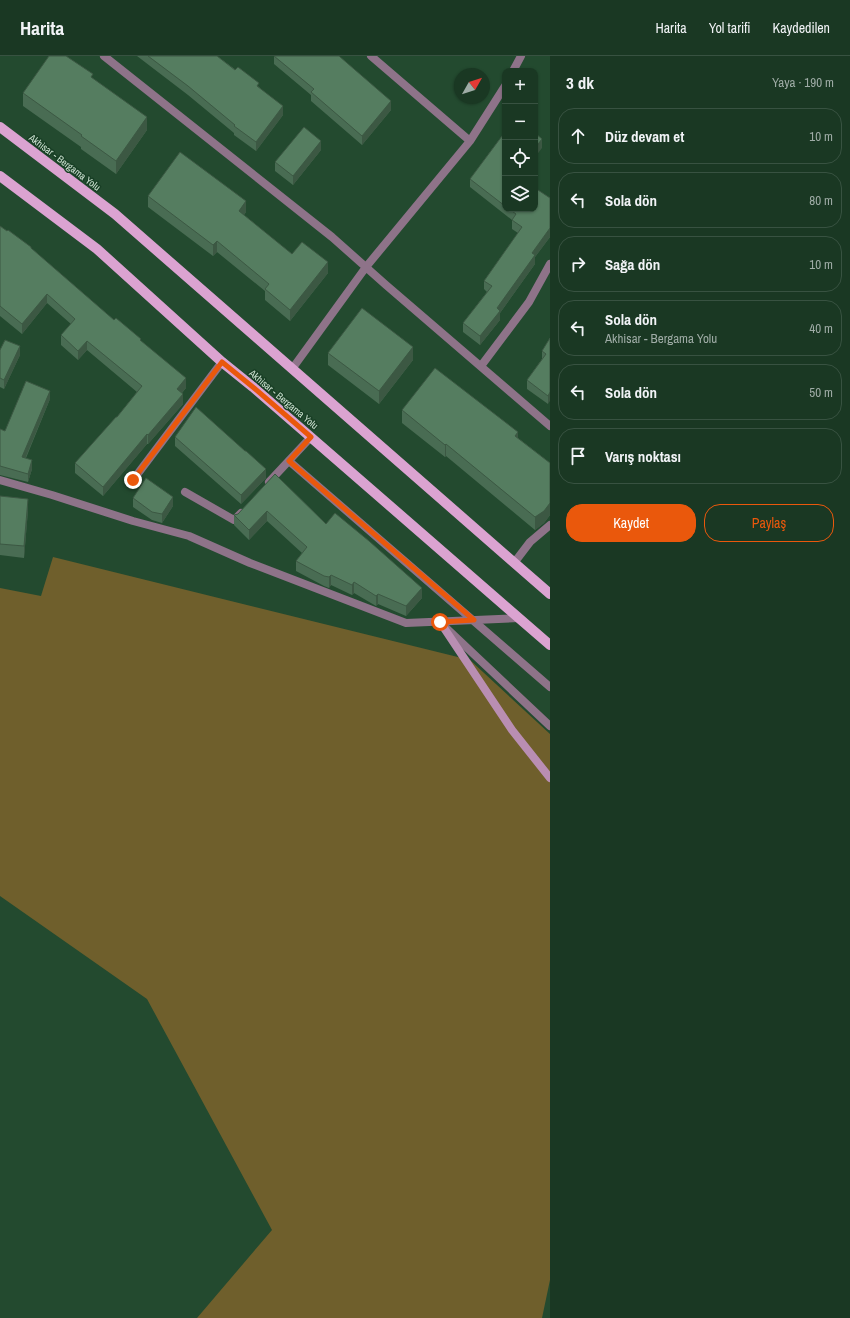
<!DOCTYPE html>
<html lang="tr">
<meta charset="utf-8">
<style>
body{margin:0;font-family:"Archivo Narrow",sans-serif;background:#274330;color:#f1f3f6}
.controls{position:absolute;right:12px;top:12px;display:grid;overflow:hidden;border-radius:8px;box-shadow:0 1px 3px #0004}
.controls button{width:36px;height:36px;display:grid;place-items:center;padding:0;border:0;border-bottom:1px solid #385241;background:#1a3823;color:#f1f3f6;font:20px sans-serif}
.compass{position:absolute;left:454px;top:12px;width:36px;height:36px;border-radius:50%;background:#1a3823;box-shadow:0 1px 3px #0004;rotate:51deg}
.stop{position:absolute;width:12px;height:12px;margin:-9px;border:3px solid #ea580c;border-radius:50%;background:#fff}
.stop.end{background:#ea580c;border-color:#fff;box-shadow:0 1px 4px #0008}
.list{margin:0;padding:0;list-style:none}
h2{display:flex;justify-content:space-between;align-items:center;height:52px;margin:0;padding:0 16px;font-size:17px}
h2 small{font-size:13px;font-weight:400;color:#9faca6}
.list li{display:grid;grid-template-columns:26px 1fr auto;gap:12px;align-items:center;box-sizing:border-box;height:56px;margin:0 8px 8px;padding:0 8px;border:1px solid #385241;border-radius:16px}
.list b{display:block;font-size:15px;white-space:nowrap}
.list p{margin:0;font-size:13px;white-space:nowrap;color:#9faca6}
.list em{font-size:13px;font-style:normal;color:#9faca6}
.actions{display:flex;gap:8px;padding:12px 16px}
.actions a{flex:1;padding:9px 0;border:1px solid #ea580c;border-radius:16px;text-align:center;font-size:14px;color:#ea580c}
.actions .main{background:#ea580c;color:#fff}
.icon{flex:none;width:22px;height:22px;fill:none;stroke:currentColor;stroke-width:2;stroke-linecap:round;stroke-linejoin:round}
.map{position:relative;flex:none;width:550px;height:1262px;overflow:hidden}
header{display:flex;align-items:center;gap:24px;box-sizing:border-box;height:56px;padding:0 20px;background:#1a3823;border-bottom:1px solid #385241}
header strong{font-size:19px}
nav{display:flex;gap:22px;margin-inline-start:auto;font-size:14px}
main{display:flex}
aside{flex:1;background:#1a3823}
.map>svg:first-child{display:block}
</style>
<header>
<strong>Harita</strong>
<nav><a>Harita</a><a>Yol tarifi</a><a>Kaydedilen</a></nav>
</header>
<main>
<div class="map">
<svg width="550" height="1262" viewBox="0 0 550 1262">
<rect width="100%" height="100%" fill="#234a2f"/>
<path fill="#6f5f2c" d="M 53,501 L 470,604 L 550,678 L 550,1224 L 542,1262 L 197,1262 L 272,1174 L 147,943 L 0,840 L 0,532 L 41,540 Z"/>
<g fill="none" stroke-linecap="round" stroke-linejoin="round">
<path stroke="#8e7389" stroke-width="8" d="M 289,405 L 550,631"/>
<path stroke="#8e7389" stroke-width="8" d="M 104,0 L 332,181 L 386,229 L 550,370
M 371,0 L 470,85
M 513,15 L 521,0
M 481,310 L 529,246 L 550,208
M 292,313 L 366,211 L 470,85 L 505,30
M 0,424 L 52,439 L 133,465 L 189,480 L 250,507 L 406,567 L 519,562
M 133,424 L 222,306
M 269,426 L 311,381
M 185,436 L 234,464 L 241,457
M 514,507 L 530,486 L 550,469
M 445,571 L 550,670"/>
<path stroke="#b98eb2" stroke-width="8" d="M 440,566 L 512,674 L 550,722"/>
<path stroke="#dba3d1" stroke-width="10" d="M 0,71 L 115,158 L 550,538
M 0,120 L 97,193 L 222,306 L 253,331 L 550,589"/>
</g>
<path fill="#496c53" d="M 137,0 L 217,0 L 259,31 L 283,59 L 256,95 L 234,79 L 234,77 L 188,39 Z
M 274,0 L 339,0 L 391,54 L 362,89 L 311,45 L 311,39 L 274,8 Z
M 93,23 L 147,74 L 116,118 L 81,93 L 81,91 L 23,50 L 23,37 Z
M 505,76 L 505,153 L 535,153 L 550,142 L 550,181 L 535,201 L 535,208 L 500,257 L 500,264 L 480,289 L 463,276 L 463,267 L 487,236 L 484,233 L 484,225 L 518,177 L 512,173 L 512,164 L 470,131 L 470,123 Z
M 321,94 L 293,129 L 275,115 L 275,106 Z
M 148,140 L 246,156 L 244,159 L 292,198 L 328,217 L 290,265 L 265,244 L 265,235 L 217,196 L 213,200 L 148,151 Z
M 0,170 L 31,192 L 114,264 L 141,285 L 186,332 L 182,337 L 183,348 L 148,388 L 147,388 L 103,440 L 75,417 L 75,407 L 117,361 L 137,336 L 87,294 L 78,304 L 61,289 L 61,279 L 71,268 L 47,247 L 22,278 L 0,260 Z
M 550,282 L 548,348 L 527,333 L 527,324 L 542,303 L 542,295 Z
M 0,294 L 20,299 L 4,333 L 0,331 Z
M 328,297 L 413,304 L 379,348 L 328,309 Z
M 50,343 L 26,402 L 32,413 L 28,426 L 0,419 L 0,373 L 5,375 Z
M 402,354 L 518,382 L 550,407 L 550,459 L 544,467 L 535,474 L 446,400 L 445,401 L 402,367 Z
M 175,381 L 245,395 L 266,422 L 241,448 L 175,390 Z
M 275,418 L 326,468 L 422,542 L 406,560 L 378,548 L 376,550 L 354,537 L 352,539 L 331,529 L 329,532 L 324,530 L 296,515 L 296,505 L 302,497 L 267,465 L 249,484 L 234,469 L 234,459 L 238,458 Z
M 0,440 L 28,454 L 24,502 L 0,499 Z
M 133,442 L 173,450 L 162,467 L 152,464 L 133,451 Z"/>
<path fill="#3c5843" d="M 391,45 L 391,54 L 362,89 L 362,80 Z
M 283,50 L 283,59 L 256,95 L 256,86 Z
M 147,61 L 147,74 L 116,118 L 116,105 Z
M 542,83 L 542,92 L 535,101 L 535,92 Z
M 321,85 L 321,94 L 293,129 L 293,120 Z
M 246,145 L 246,156 L 239,166 L 239,155 Z
M 550,172 L 550,181 L 535,201 L 535,208 L 500,257 L 500,264 L 480,289 L 480,280 L 532,197 Z
M 217,185 L 217,196 L 213,200 L 213,189 Z
M 328,206 L 328,217 L 290,265 L 290,254 Z
M 47,238 L 47,247 L 22,278 L 22,268 Z
M 87,285 L 87,294 L 78,304 L 78,295 Z
M 20,290 L 20,299 L 4,333 L 4,324 Z
M 413,291 L 413,304 L 379,348 L 379,335 Z
M 186,322 L 186,332 L 177,342 L 177,333 Z
M 50,335 L 50,343 L 22,410 L 22,401 Z
M 550,336 L 550,345 L 548,348 L 548,340 Z
M 183,338 L 183,348 L 148,388 L 148,379 Z
M 518,376 L 518,389 L 515,380 Z
M 147,378 L 147,388 L 103,440 L 103,431 Z
M 446,388 L 446,400 L 445,401 L 445,389 Z
M 32,404 L 32,413 L 28,426 L 28,418 Z
M 266,413 L 266,422 L 241,448 L 241,439 Z
M 173,441 L 173,450 L 162,467 L 162,458 Z
M 28,443 L 28,454 L 24,502 L 24,490 Z
M 550,447 L 550,459 L 544,467 L 535,474 L 535,461 Z
M 267,455 L 267,465 L 249,484 L 249,474 Z
M 331,519 L 331,529 L 329,532 L 329,521 Z
M 354,526 L 354,537 L 352,539 L 352,529 Z
M 422,532 L 422,542 L 406,560 L 406,550 Z
M 378,538 L 378,548 L 376,550 L 376,540 Z"/>
<path fill="#557d60" stroke="#3c5843" d="M 49,0 L 66,0 L 93,18 L 91,21 L 147,61 L 116,105 L 81,80 L 82,79 L 23,37 Z
M 148,0 L 217,0 L 235,14 L 238,11 L 259,27 L 257,30 L 283,50 L 256,86 L 234,70 L 235,69 L 188,30 Z
M 274,0 L 339,0 L 391,45 L 362,80 L 311,36 L 314,33 Z
M 304,71 L 321,85 L 293,120 L 275,106 Z
M 505,76 L 505,150 L 470,123 Z
M 535,77 L 542,83 L 535,92 Z
M 180,96 L 246,145 L 239,155 L 292,198 L 302,186 L 328,206 L 290,254 L 265,233 L 269,228 L 217,185 L 213,189 L 148,140 Z
M 535,132 L 550,142 L 550,172 L 532,197 L 535,199 L 497,252 L 500,255 L 480,280 L 463,267 L 492,230 L 484,225 L 522,171 L 512,164 L 516,158 L 509,153 L 535,153 Z
M 0,170 L 7,175 L 8,174 L 31,191 L 31,192 L 114,264 L 116,262 L 141,283 L 140,284 L 186,322 L 177,333 L 183,338 L 148,379 L 147,378 L 103,431 L 75,407 L 116,361 L 117,361 L 142,330 L 87,285 L 78,295 L 61,279 L 75,263 L 47,238 L 22,268 L 0,250 Z
M 362,252 L 413,291 L 379,335 L 328,297 Z
M 550,282 L 550,336 L 548,340 L 527,324 L 546,298 L 542,295 Z
M 5,284 L 20,290 L 4,324 L 0,322 L 0,294 Z
M 435,312 L 518,376 L 515,380 L 550,407 L 550,447 L 544,455 L 535,461 L 446,388 L 445,389 L 402,354 Z
M 26,325 L 50,335 L 22,401 L 32,404 L 28,418 L 0,410 L 0,373 L 5,375 Z
M 196,351 L 245,395 L 246,395 L 266,413 L 241,439 L 175,381 Z
M 275,418 L 326,468 L 335,457 L 369,485 L 422,532 L 406,550 L 378,538 L 376,540 L 354,526 L 352,529 L 331,519 L 329,521 L 324,520 L 296,505 L 307,491 L 267,455 L 249,474 L 234,459 L 238,458 Z
M 146,422 L 173,441 L 162,458 L 152,456 L 133,442 Z
M 0,440 L 28,443 L 24,490 L 0,488 Z"/>
<g fill="none" stroke-linecap="round" stroke-linejoin="round">
<path stroke="#ea580c" stroke-width="5" d="M 133,424 L 222,306 L 254,332 L 311,381 L 289,405 L 474,564 L 440,566"/>
</g>
<g text-anchor="middle" stroke-width="3" stroke-linejoin="round" paint-order="stroke">
<g font-size="10" fill="#cce1d0" stroke="#183f25">
<text transform="translate(65 106) rotate(37)" y="4">Akhisar - Bergama Yolu</text>
<text transform="translate(284 343) rotate(40)" y="4">Akhisar - Bergama Yolu</text>
</g>
</g>
</svg>
<div class="controls">
<button>+</button>
<button>−</button>
<button><svg class="icon" aria-label="locate" viewBox="0 0 24 24"><circle cx="12" cy="12" r="6"/><path d="M12 2v4M12 18v4M2 12h4M18 12h4"/></svg></button>
<button><svg class="icon" aria-label="layers" viewBox="0 0 24 24"><path d="M12 4l9 5-9 5-9-5zM3 14l9 5 9-5"/></svg></button>
</div>
<svg class="compass" viewBox="-18 -18 36 36"><path d="M0-13l5 13h-10z" fill="#e53935"/><path d="M0 13l5-13h-10z" fill="#9faca6"/></svg>
<div class="stop" style="left:440px;top:566px"></div>
<div class="stop end" style="left:133px;top:424px"></div>
</div>
<aside>
<h2>3 dk<small>Yaya · 190 m</small></h2>
<ul class="list">
<li><svg class="icon" aria-label="ahead" viewBox="0 0 24 24"><path d="M12 20V5M6 11l6-6 6 6"/></svg><div><b>Düz devam et</b></div><em>10 m</em></li>
<li><svg class="icon" aria-label="left" viewBox="0 0 24 24"><path d="M17 20v-9H6M10 6l-5 5 5 5"/></svg><div><b>Sola dön</b></div><em>80 m</em></li>
<li><svg class="icon" aria-label="right" viewBox="0 0 24 24"><path d="M7 20v-9h11M14 6l5 5-5 5"/></svg><div><b>Sağa dön</b></div><em>10 m</em></li>
<li><svg class="icon" aria-label="left" viewBox="0 0 24 24"><path d="M17 20v-9H6M10 6l-5 5 5 5"/></svg><div><b>Sola dön</b><p>Akhisar - Bergama Yolu</p></div><em>40 m</em></li>
<li><svg class="icon" aria-label="left" viewBox="0 0 24 24"><path d="M17 20v-9H6M10 6l-5 5 5 5"/></svg><div><b>Sola dön</b></div><em>50 m</em></li>
<li><svg class="icon" aria-label="arrive" viewBox="0 0 24 24"><path d="M6 21V4h12l-3 4 3 4H6"/></svg><div><b>Varış noktası</b></div></li>
</ul>
<div class="actions"><a class="main">Kaydet</a><a>Paylaş</a></div>
</aside>
</main>
